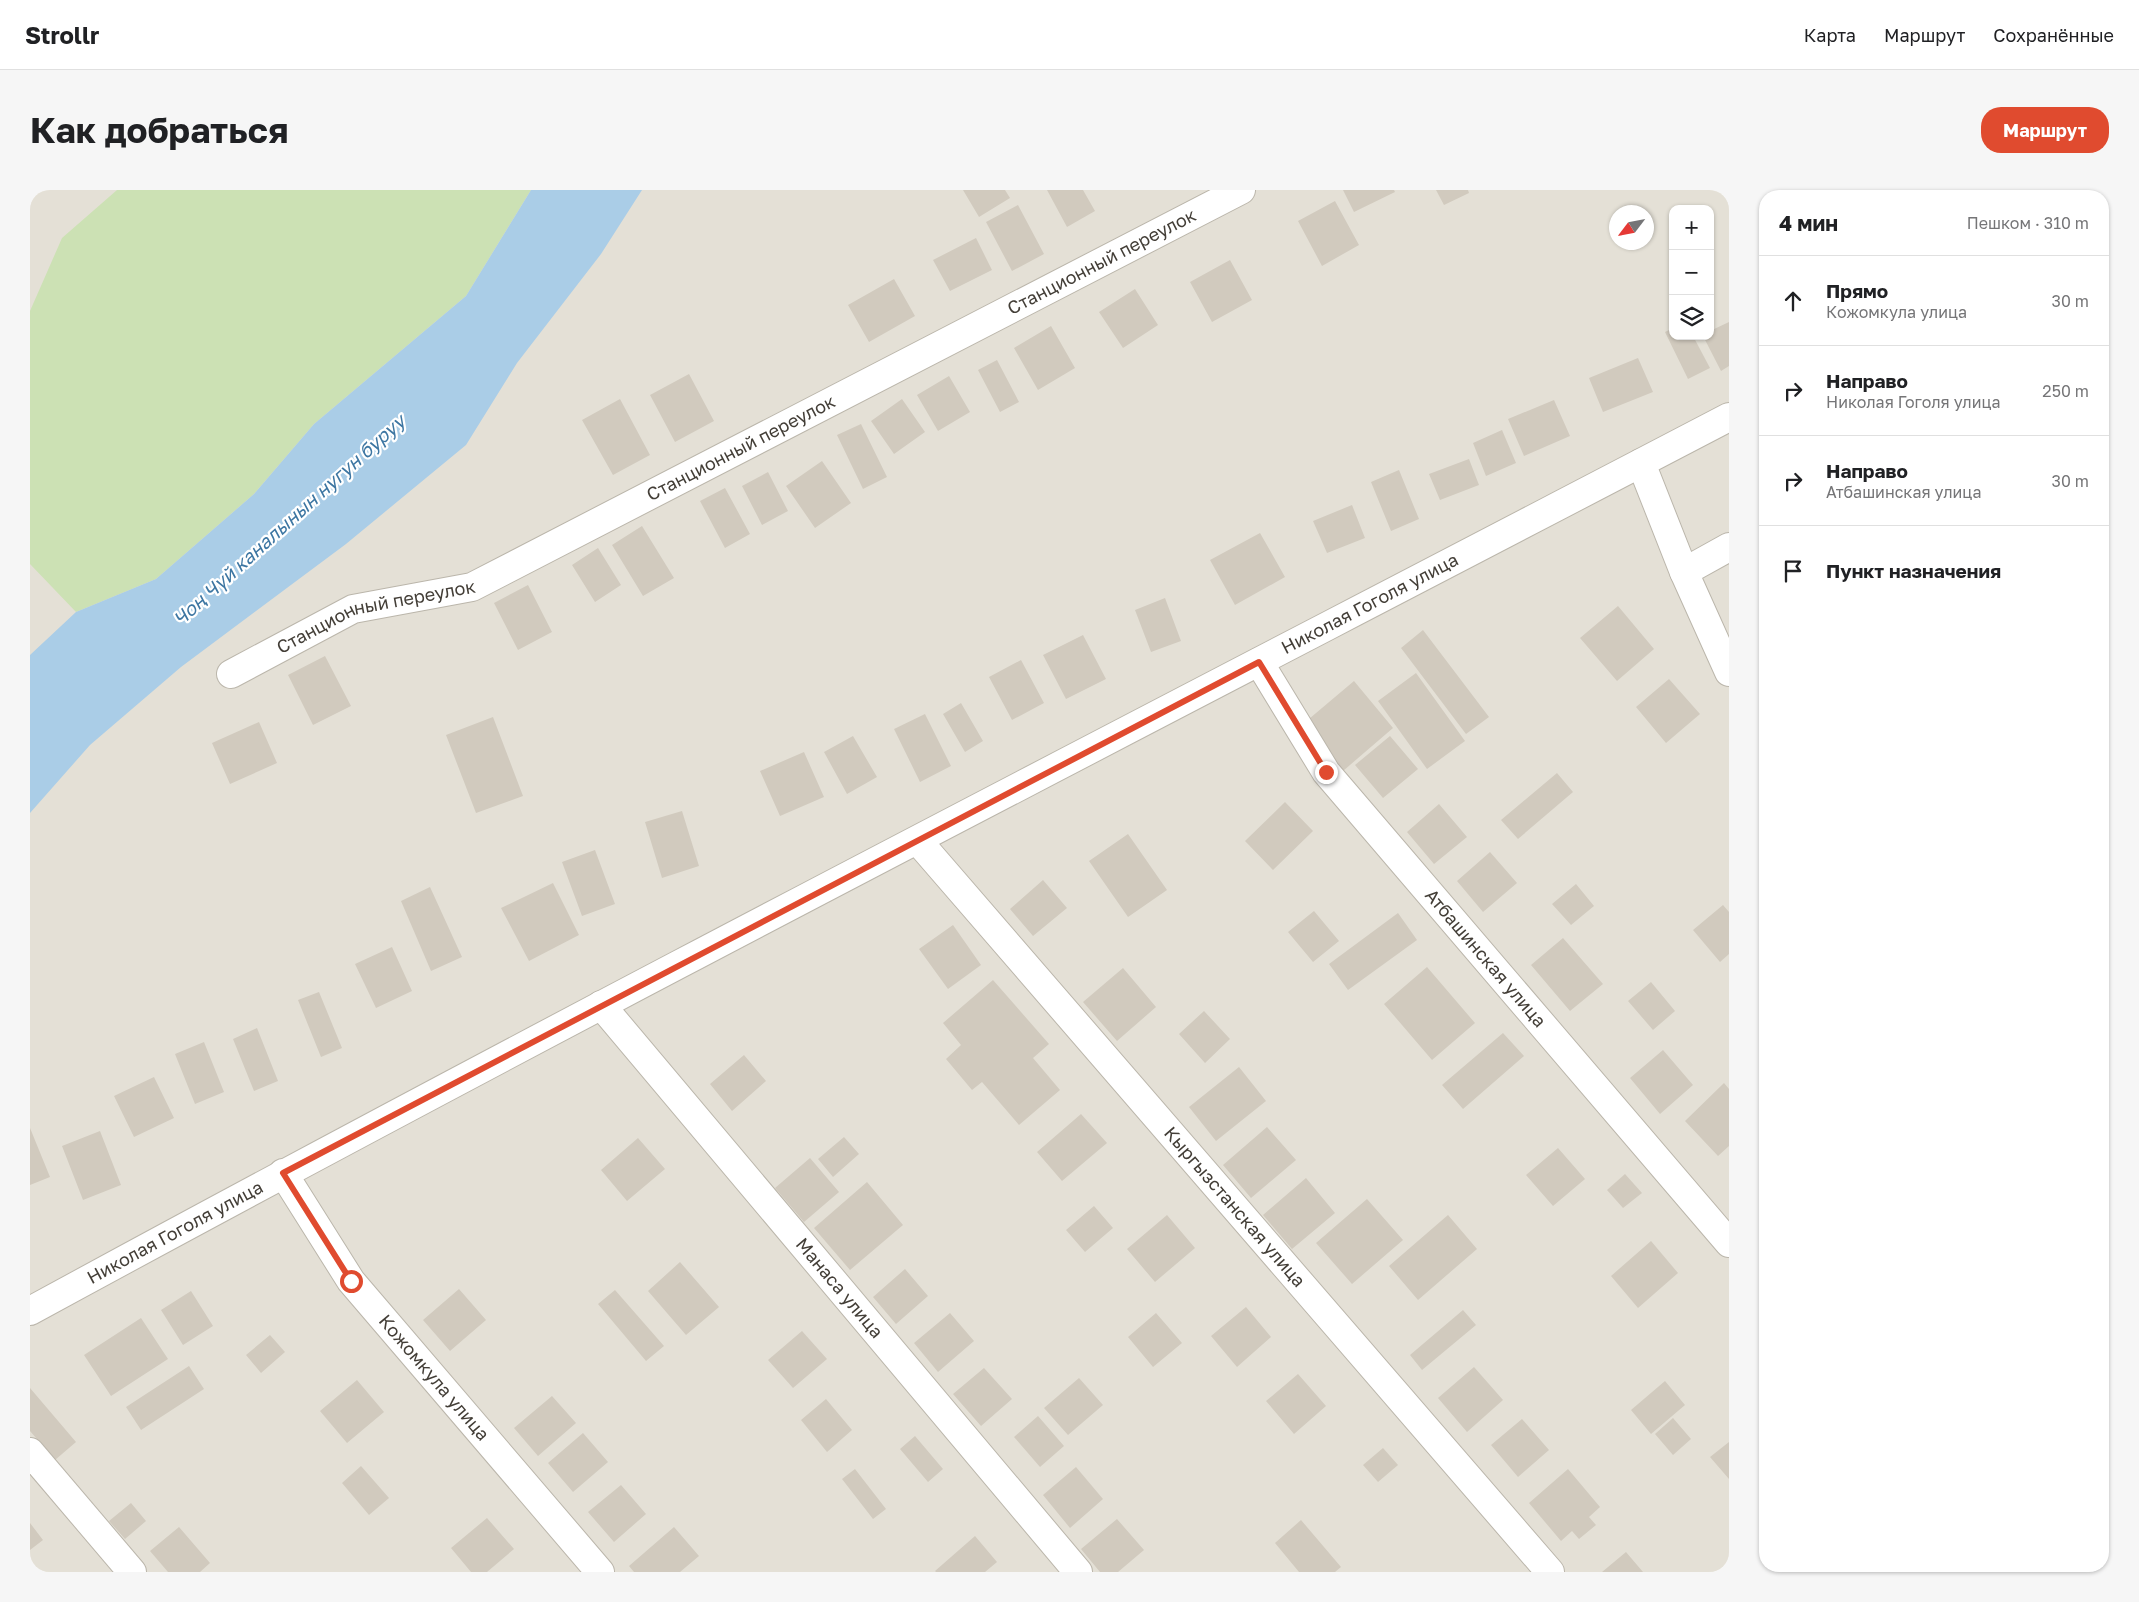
<!DOCTYPE html>
<html lang="ru">
<meta charset="utf-8">
<style>
body{margin:0;font-family:"Golos Text",sans-serif;background:#f6f6f6;color:#202124}
.controls{position:absolute;right:15px;top:15px;display:grid;overflow:hidden;border-radius:10px;box-shadow:0 1px 4px #0004}
.controls button{width:45px;height:45px;display:grid;place-items:center;padding:0;border:0;border-bottom:1px solid #e0e0e0;background:#fff;color:#202124;font:25px sans-serif}
.compass{position:absolute;left:1579px;top:15px;width:45px;height:45px;border-radius:50%;background:#fff;box-shadow:0 1px 4px #0004;rotate:238deg}
.stop{position:absolute;width:15px;height:15px;margin:-11px;border:4px solid #e04b2f;border-radius:50%;background:#fff}
.stop.end{background:#e04b2f;border-color:#fff;box-shadow:0 1px 5px #0008}
.list{margin:0;padding:0;list-style:none}
h2{display:flex;justify-content:space-between;align-items:center;height:65px;margin:0;padding:0 20px;font-size:21px}
h2 small{font-size:16px;font-weight:400;color:#757577}
.list li{display:grid;grid-template-columns:32px 1fr auto;gap:15px;align-items:center;box-sizing:border-box;height:90px;padding:0 20px;border-top:1px solid #e0e0e0}
.list b{display:block;font-size:19px;white-space:nowrap}
.list p{margin:0;font-size:16px;white-space:nowrap;color:#757577}
.list em{font-size:16px;font-style:normal;color:#757577}
.icon{flex:none;width:28px;height:28px;fill:none;stroke:currentColor;stroke-width:2;stroke-linecap:round;stroke-linejoin:round}
.map{position:relative;flex:none;width:1699px;height:1382px;overflow:hidden;border-radius:20px}
header{display:flex;align-items:center;gap:30px;box-sizing:border-box;height:70px;padding:0 25px;background:#fff;border-bottom:1px solid #e0e0e0}
header strong{font-size:24px}
nav{display:flex;gap:28px;margin-inline-start:auto;font-size:18px}
.intro{display:flex;align-items:center;justify-content:space-between;box-sizing:border-box;height:120px;padding:0 30px}
h1{margin:0;font-size:35px}
.button{padding:12px 22px;border-radius:20px;background:#e04b2f;color:#fff;font-size:18px;font-weight:700}
main{display:flex;gap:30px;padding:0 30px}
aside{flex:1;background:#fff;border-radius:20px;box-shadow:0 1px 4px #0004}
.map>svg:first-child{display:block}
</style>
<header>
<strong>Strollr</strong>
<nav><a>Карта</a><a>Маршрут</a><a>Сохранённые</a></nav>
</header>
<div class="intro"><h1>Как добраться</h1><a class="button">Маршрут</a></div>
<main>
<div class="map">
<svg width="1699" height="1382" viewBox="0 0 1699 1382">
<rect width="100%" height="100%" fill="#f1eee7"/>
<path fill="#e4e0d6" fill-rule="evenodd" d="M 0,0 L 1699,0 L 1699,1382 L 0,1382 ZM 1643,19 L 1680,19 L 1680,146 L 1643,146 ZM 1586,22 L 1616,22 L 1616,52 L 1586,52 Z"/>
<path fill="#cce1b4" d="M 87,0 L 501,0 L 436,106 L 284,234 L 224,304 L 126,389 L 46,422 L 0,374 L 0,121 L 32,48 Z"/>
<path fill="#aacde7" d="M 501,0 L 612,0 L 571,64 L 487,173 L 436,255 L 316,354 L 151,477 L 60,555 L 0,623 L 0,465 L 46,422 L 126,389 L 224,304 L 284,234 L 436,106 Z"/>
<path fill="#d1cabe" d="M 933,0 L 975,0 L 980,8 L 949,27 Z
M 1017,0 L 1053,0 L 1065,21 L 1037,37 Z
M 1313,0 L 1364,0 L 1365,2 L 1324,22 Z
M 1406,0 L 1438,0 L 1439,3 L 1414,15 Z
M 1305,11 L 1329,55 L 1292,76 L 1268,31 Z
M 988,15 L 1014,64 L 982,81 L 956,32 Z
M 946,48 L 962,80 L 920,101 L 903,70 Z
M 1200,70 L 1222,110 L 1182,132 L 1160,92 Z
M 864,89 L 885,126 L 839,152 L 818,115 Z
M 1105,99 L 1128,135 L 1093,158 L 1069,122 Z
M 1699,132 L 1699,176 L 1691,181 L 1673,146 L 1680,146 L 1680,141 Z
M 1021,136 L 1045,178 L 1008,200 L 984,158 Z
M 1643,138 L 1643,146 L 1663,146 L 1680,178 L 1658,189 L 1635,142 Z
M 1608,168 L 1623,202 L 1573,222 L 1559,188 Z
M 967,170 L 989,212 L 970,222 L 948,180 Z
M 659,184 L 684,231 L 645,252 L 620,205 Z
M 919,186 L 940,222 L 908,241 L 887,205 Z
M 590,209 L 620,265 L 583,285 L 552,230 Z
M 872,209 L 895,242 L 864,264 L 841,231 Z
M 1524,210 L 1540,246 L 1494,266 L 1478,229 Z
M 831,234 L 857,287 L 833,299 L 807,245 Z
M 1472,240 L 1486,273 L 1456,286 L 1443,253 Z
M 1439,269 L 1449,295 L 1410,310 L 1399,284 Z
M 792,271 L 821,313 L 785,338 L 756,296 Z
M 1369,280 L 1389,329 L 1361,341 L 1341,292 Z
M 738,282 L 758,321 L 732,335 L 712,296 Z
M 695,298 L 720,344 L 695,358 L 670,311 Z
M 1322,315 L 1335,348 L 1297,363 L 1283,331 Z
M 612,336 L 644,388 L 613,406 L 582,355 Z
M 1230,343 L 1255,387 L 1205,415 L 1180,370 Z
M 568,358 L 591,395 L 565,412 L 542,375 Z
M 498,395 L 522,442 L 488,460 L 464,413 Z
M 1135,408 L 1151,451 L 1121,462 L 1105,420 Z
M 1588,416 L 1624,459 L 1587,491 L 1550,448 Z
M 1393,440 L 1459,527 L 1436,544 L 1371,458 Z
M 1053,445 L 1076,489 L 1036,509 L 1013,465 Z
M 295,466 L 321,516 L 283,535 L 258,485 Z
M 991,470 L 1014,513 L 982,530 L 959,487 Z
M 1386,483 L 1435,551 L 1397,579 L 1348,511 Z
M 1639,489 L 1670,524 L 1636,553 L 1606,517 Z
M 1324,491 L 1363,538 L 1313,581 L 1273,534 Z
M 931,513 L 953,551 L 935,562 L 913,524 Z
M 895,524 L 921,576 L 890,592 L 864,539 Z
M 463,527 L 493,606 L 446,623 L 416,545 Z
M 229,532 L 247,573 L 200,594 L 182,553 Z
M 823,546 L 847,587 L 817,604 L 794,562 Z
M 1360,546 L 1388,579 L 1353,608 L 1325,575 Z
M 774,562 L 794,607 L 750,626 L 730,581 Z
M 1527,583 L 1543,602 L 1488,649 L 1471,630 Z
M 1255,612 L 1283,641 L 1243,680 L 1215,651 Z
M 1409,614 L 1437,647 L 1404,674 L 1377,642 Z
M 652,621 L 669,676 L 632,688 L 615,632 Z
M 1098,644 L 1137,700 L 1098,727 L 1059,671 Z
M 565,660 L 585,714 L 552,726 L 532,672 Z
M 1460,662 L 1487,693 L 1453,722 L 1427,691 Z
M 1013,690 L 1037,718 L 1003,746 L 980,719 Z
M 523,693 L 549,745 L 499,771 L 471,718 Z
M 1546,694 L 1564,716 L 1541,735 L 1522,714 Z
M 400,697 L 432,767 L 401,781 L 371,711 Z
M 1693,715 L 1699,722 L 1699,764 L 1690,772 L 1663,740 Z
M 1284,721 L 1309,751 L 1283,772 L 1258,742 Z
M 1368,723 L 1387,750 L 1318,800 L 1299,774 Z
M 923,735 L 951,775 L 918,799 L 889,759 Z
M 1533,748 L 1573,794 L 1540,821 L 1501,775 Z
M 362,757 L 382,801 L 346,818 L 325,774 Z
M 1397,777 L 1445,833 L 1402,870 L 1354,814 Z
M 1093,778 L 1126,817 L 1087,851 L 1053,812 Z
M 963,790 L 1019,854 L 1003,868 L 1030,900 L 989,935 L 952,892 L 942,900 L 916,869 L 931,855 L 913,833 Z
M 1621,792 L 1645,821 L 1623,840 L 1598,811 Z
M 289,802 L 312,858 L 291,867 L 268,810 Z
M 1174,821 L 1200,849 L 1175,873 L 1149,844 Z
M 227,838 L 248,891 L 224,901 L 203,849 Z
M 1473,843 L 1494,866 L 1433,919 L 1412,895 Z
M 174,852 L 194,902 L 165,914 L 145,864 Z
M 1633,860 L 1663,895 L 1630,924 L 1600,888 Z
M 714,865 L 736,891 L 702,921 L 680,894 Z
M 1209,877 L 1236,911 L 1186,951 L 1159,917 Z
M 124,887 L 144,928 L 104,947 L 84,906 Z
M 1694,893 L 1699,899 L 1699,956 L 1688,966 L 1655,931 Z
M 1051,924 L 1077,953 L 1032,991 L 1007,962 Z
M 1237,937 L 1266,970 L 1221,1008 L 1193,975 Z
M 0,938 L 20,987 L 0,995 Z
M 70,941 L 91,995 L 53,1010 L 32,956 Z
M 814,947 L 829,964 L 803,987 L 788,969 Z
M 608,948 L 635,979 L 597,1011 L 571,980 Z
M 1528,958 L 1555,989 L 1523,1016 L 1496,985 Z
M 780,968 L 809,1002 L 774,1032 L 745,998 Z
M 1595,984 L 1612,1003 L 1593,1018 L 1577,1000 Z
M 1276,988 L 1305,1023 L 1262,1059 L 1233,1025 Z
M 837,992 L 873,1035 L 820,1080 L 784,1038 Z
M 1337,1009 L 1373,1050 L 1322,1094 L 1286,1053 Z
M 1064,1016 L 1083,1038 L 1055,1062 L 1036,1040 Z
M 1137,1025 L 1165,1058 L 1125,1092 L 1097,1059 Z
M 1418,1025 L 1447,1059 L 1388,1110 L 1359,1076 Z
M 1621,1051 L 1648,1083 L 1608,1118 L 1581,1086 Z
M 650,1072 L 689,1117 L 656,1145 L 618,1101 Z
M 875,1079 L 898,1106 L 866,1134 L 843,1107 Z
M 429,1099 L 456,1130 L 420,1161 L 393,1130 Z
M 585,1100 L 634,1156 L 616,1171 L 568,1114 Z
M 161,1101 L 183,1136 L 153,1155 L 131,1120 Z
M 1216,1117 L 1241,1147 L 1207,1177 L 1181,1146 Z
M 1433,1120 L 1446,1135 L 1392,1180 L 1380,1165 Z
M 920,1123 L 944,1151 L 908,1182 L 884,1153 Z
M 1126,1123 L 1152,1153 L 1123,1177 L 1098,1147 Z
M 111,1128 L 138,1169 L 81,1206 L 54,1165 Z
M 772,1141 L 797,1169 L 763,1198 L 738,1170 Z
M 240,1145 L 255,1162 L 231,1183 L 216,1165 Z
M 159,1176 L 174,1199 L 111,1240 L 96,1217 Z
M 1444,1177 L 1473,1210 L 1437,1242 L 1408,1208 Z
M 954,1178 L 982,1209 L 951,1236 L 923,1204 Z
M 1268,1184 L 1296,1216 L 1264,1244 L 1236,1211 Z
M 1049,1188 L 1073,1215 L 1038,1245 L 1014,1218 Z
M 327,1190 L 354,1222 L 317,1253 L 290,1221 Z
M 1635,1191 L 1655,1215 L 1621,1244 L 1601,1220 Z
M 0,1198 L 46,1252 L 25,1270 L 0,1241 Z
M 522,1206 L 546,1233 L 508,1266 L 484,1238 Z
M 796,1209 L 822,1240 L 797,1262 L 771,1230 Z
M 1008,1226 L 1034,1256 L 1010,1277 L 984,1247 Z
M 1643,1228 L 1661,1249 L 1643,1265 L 1625,1244 Z
M 1492,1229 L 1519,1260 L 1488,1287 L 1461,1255 Z
M 553,1243 L 578,1272 L 543,1302 L 518,1273 Z
M 885,1246 L 913,1279 L 898,1292 L 870,1259 Z
M 1699,1252 L 1699,1289 L 1680,1267 Z
M 1353,1258 L 1368,1275 L 1348,1292 L 1333,1275 Z
M 331,1276 L 359,1308 L 339,1325 L 312,1293 Z
M 1046,1277 L 1073,1309 L 1040,1338 L 1013,1305 Z
M 825,1279 L 856,1319 L 843,1329 L 812,1289 Z
M 1538,1279 L 1570,1317 L 1559,1327 L 1566,1335 L 1549,1349 L 1542,1341 L 1531,1351 L 1499,1313 Z
M 591,1295 L 616,1324 L 584,1352 L 558,1322 Z
M 101,1313 L 116,1331 L 95,1349 L 79,1331 Z
M 457,1328 L 484,1359 L 457,1382 L 441,1382 L 421,1358 Z
M 1087,1329 L 1114,1360 L 1088,1382 L 1070,1382 L 1051,1359 Z
M 1271,1330 L 1311,1377 L 1305,1382 L 1269,1382 L 1245,1353 Z
M 0,1333 L 13,1350 L 0,1360 Z
M 149,1337 L 180,1373 L 170,1382 L 138,1382 L 120,1361 Z
M 644,1337 L 669,1366 L 650,1382 L 604,1382 L 599,1376 Z
M 945,1346 L 967,1372 L 955,1382 L 906,1382 L 905,1381 Z
M 1596,1362 L 1613,1382 L 1572,1382 Z"/>
<g fill="none" stroke-linecap="round" stroke-linejoin="round">
<defs>
<g id="street">
<path d="M 1611,273 L 1654,382"/>
<path d="M 1699,357 L 1654,382 L 1699,482"/>
<path id="s1" d="M 1229,472 L 1296,582 L 1699,1053"/>
<path id="s2" d="M 201,484 L 323,419 L 442,397 L 1211,0"/>
<path id="s3" d="M 888,651 L 1520,1382"/>
<path id="s4" d="M 571,815 L 1048,1382"/>
<path id="s5" d="M 253,983 L 321,1091 L 570,1382"/>
<path id="s6" d="M 0,1121 C 562,815 1132,523 1699,227"/>
<path d="M 0,1262 L 102,1382"/>
</g>
</defs>
<use href="#street" stroke="#bbb6ab" stroke-width="30"/>
<use href="#street" stroke="#fff" stroke-width="28"/>
</g>
<g fill="none" stroke-linecap="round" stroke-linejoin="round">
<path stroke="#e04b2f" stroke-width="6" d="M 321,1091 L 253,983 L 1229,472 L 1296,582"/>
</g>
<g text-anchor="middle" stroke-width="4.5" stroke-linejoin="round" paint-order="stroke">
<g font-size="18" fill="#433e37" stroke="#fff">
<text dy="6" stroke="none"><textPath href="#s2" startOffset="968">Станционный переулок</textPath></text>
<text dy="6" stroke="none"><textPath href="#s2" startOffset="562">Станционный переулок</textPath></text>
<text dy="6" stroke="none"><textPath href="#s6" startOffset="1515">Николая Гоголя улица</textPath></text>
<text dy="6" stroke="none"><textPath href="#s2" startOffset="158">Станционный переулок</textPath></text>
<text dy="6" stroke="none"><textPath href="#s1" startOffset="374">Атбашинская улица</textPath></text>
<text dy="6" stroke="none"><textPath href="#s3" startOffset="484">Кыргызстанская улица</textPath></text>
<text dy="6" stroke="none"><textPath href="#s6" startOffset="165">Николая Гоголя улица</textPath></text>
<text dy="6" stroke="none"><textPath href="#s4" startOffset="370">Манаса улица</textPath></text>
<text dy="6" stroke="none"><textPath href="#s5" startOffset="255">Кожомкула улица</textPath></text>
</g>
<g font-size="19" font-style="italic" fill="#3d76a2" stroke="#fff">
<text transform="translate(259 330) rotate(-42)" y="7">Чоң Чүй каналынын нугун буруу</text>
</g>
</g>
</svg>
<div class="controls">
<button>+</button>
<button>−</button>
<button><svg class="icon" aria-label="layers" viewBox="0 0 24 24"><path d="M12 4l9 5-9 5-9-5zM3 14l9 5 9-5"/></svg></button>
</div>
<svg class="compass" viewBox="-18 -18 36 36"><path d="M0-13l5 13h-10z" fill="#e53935"/><path d="M0 13l5-13h-10z" fill="#757577"/></svg>
<div class="stop" style="left:321px;top:1091px"></div>
<div class="stop end" style="left:1296px;top:582px"></div>
</div>
<aside>
<h2>4 мин<small>Пешком · 310 m</small></h2>
<ul class="list">
<li><svg class="icon" aria-label="ahead" viewBox="0 0 24 24"><path d="M12 20V5M6 11l6-6 6 6"/></svg><div><b>Прямо</b><p>Кожомкула улица</p></div><em>30 m</em></li>
<li><svg class="icon" aria-label="right" viewBox="0 0 24 24"><path d="M7 20v-9h11M14 6l5 5-5 5"/></svg><div><b>Направо</b><p>Николая Гоголя улица</p></div><em>250 m</em></li>
<li><svg class="icon" aria-label="right" viewBox="0 0 24 24"><path d="M7 20v-9h11M14 6l5 5-5 5"/></svg><div><b>Направо</b><p>Атбашинская улица</p></div><em>30 m</em></li>
<li><svg class="icon" aria-label="arrive" viewBox="0 0 24 24"><path d="M6 21V4h12l-3 4 3 4H6"/></svg><div><b>Пункт назначения</b></div></li>
</ul>
</aside>
</main>
